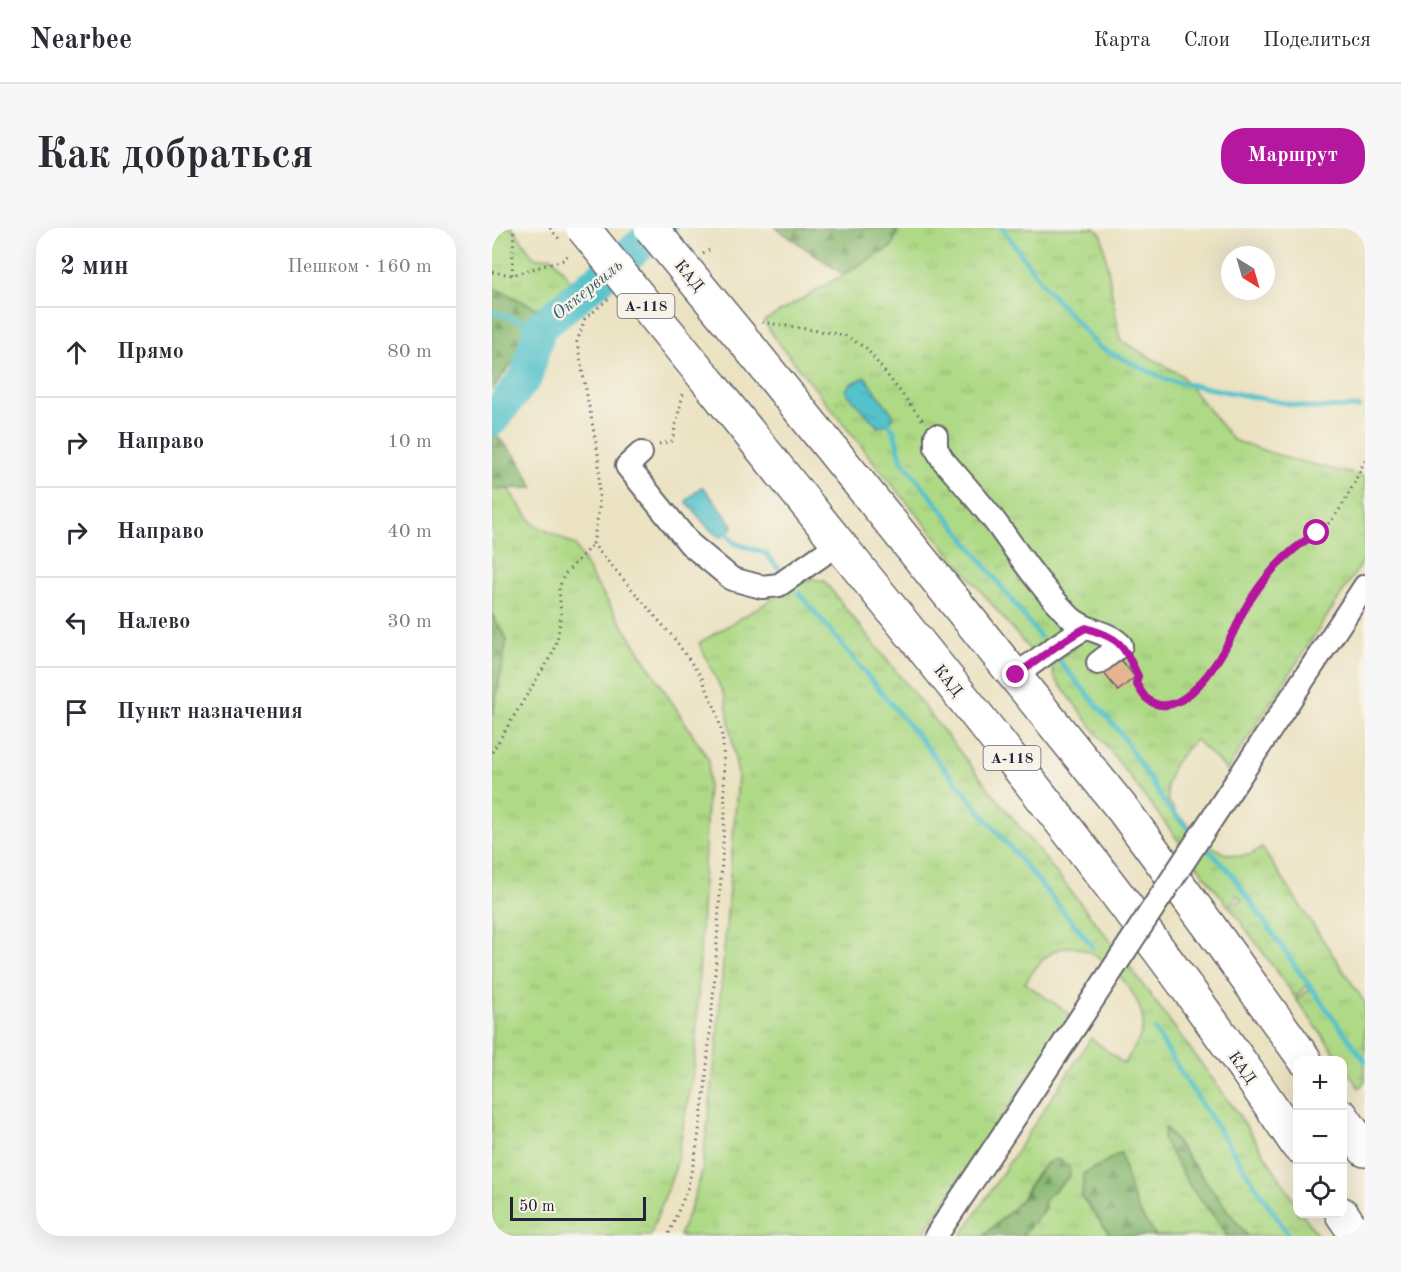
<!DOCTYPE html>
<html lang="ru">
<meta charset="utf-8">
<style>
body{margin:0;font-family:"Old Standard TT",serif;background:#f7f7f7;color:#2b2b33}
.controls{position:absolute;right:18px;bottom:18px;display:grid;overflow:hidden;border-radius:12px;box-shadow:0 6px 24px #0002}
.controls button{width:54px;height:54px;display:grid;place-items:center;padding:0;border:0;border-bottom:2px solid #e1e1e2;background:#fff;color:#2b2b33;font:30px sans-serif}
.compass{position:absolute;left:729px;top:18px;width:54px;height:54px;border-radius:50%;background:#fff;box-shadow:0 6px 24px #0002;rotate:143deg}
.scale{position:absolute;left:18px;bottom:15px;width:136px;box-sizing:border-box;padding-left:6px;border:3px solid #22223b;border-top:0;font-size:16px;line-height:21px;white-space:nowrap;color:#22223b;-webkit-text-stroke:4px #f7f3e8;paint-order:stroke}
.stop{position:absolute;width:18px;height:18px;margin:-14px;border:4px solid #b5179e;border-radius:50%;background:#fff}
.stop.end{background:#b5179e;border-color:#fff;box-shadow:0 2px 6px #0008}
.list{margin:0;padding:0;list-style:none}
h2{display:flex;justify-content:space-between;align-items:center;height:78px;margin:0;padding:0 24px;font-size:26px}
h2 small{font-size:20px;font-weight:400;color:#7c7c81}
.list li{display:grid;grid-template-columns:39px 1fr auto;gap:18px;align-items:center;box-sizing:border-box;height:90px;padding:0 24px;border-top:2px solid #e1e1e2}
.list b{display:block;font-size:22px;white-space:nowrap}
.list em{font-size:20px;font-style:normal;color:#7c7c81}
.icon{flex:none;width:33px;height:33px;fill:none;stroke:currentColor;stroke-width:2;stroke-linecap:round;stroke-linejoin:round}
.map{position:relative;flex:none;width:873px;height:1008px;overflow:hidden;border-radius:24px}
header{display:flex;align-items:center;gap:36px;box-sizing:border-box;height:84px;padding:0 30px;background:#fff;border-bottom:2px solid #e1e1e2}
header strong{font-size:28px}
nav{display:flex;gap:33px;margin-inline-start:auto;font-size:21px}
.intro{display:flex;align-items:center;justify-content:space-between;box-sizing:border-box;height:144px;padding:0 36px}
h1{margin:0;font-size:42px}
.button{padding:15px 27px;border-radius:24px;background:#b5179e;color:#fff;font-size:21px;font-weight:700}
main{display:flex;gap:36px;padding:0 36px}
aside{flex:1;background:#fff;border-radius:24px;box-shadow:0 6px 24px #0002}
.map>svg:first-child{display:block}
</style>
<header>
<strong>Nearbee</strong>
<nav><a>Карта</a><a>Слои</a><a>Поделиться</a></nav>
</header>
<div class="intro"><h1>Как добраться</h1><a class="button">Маршрут</a></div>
<main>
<aside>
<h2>2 мин<small>Пешком · 160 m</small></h2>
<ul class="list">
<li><svg class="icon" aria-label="ahead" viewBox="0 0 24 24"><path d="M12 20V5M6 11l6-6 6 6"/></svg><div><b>Прямо</b></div><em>80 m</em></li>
<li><svg class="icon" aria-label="right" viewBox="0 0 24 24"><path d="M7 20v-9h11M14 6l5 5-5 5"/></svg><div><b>Направо</b></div><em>10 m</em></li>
<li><svg class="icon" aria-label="right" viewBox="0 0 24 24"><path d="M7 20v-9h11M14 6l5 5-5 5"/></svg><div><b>Направо</b></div><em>40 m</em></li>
<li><svg class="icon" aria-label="left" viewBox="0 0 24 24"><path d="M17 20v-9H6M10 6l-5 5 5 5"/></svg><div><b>Налево</b></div><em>30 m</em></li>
<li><svg class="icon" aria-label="arrive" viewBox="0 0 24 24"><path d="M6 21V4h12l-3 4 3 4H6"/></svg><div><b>Пункт назначения</b></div></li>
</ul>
</aside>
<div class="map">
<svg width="873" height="1008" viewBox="0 0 873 1008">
<defs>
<pattern id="grass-tufts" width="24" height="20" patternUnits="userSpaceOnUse" patternTransform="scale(1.5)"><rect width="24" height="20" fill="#aed985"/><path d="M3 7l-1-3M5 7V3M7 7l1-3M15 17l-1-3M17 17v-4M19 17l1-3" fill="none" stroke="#95ba74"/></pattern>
<pattern id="forest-firs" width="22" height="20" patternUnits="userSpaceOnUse" patternTransform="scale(1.5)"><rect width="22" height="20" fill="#8ab972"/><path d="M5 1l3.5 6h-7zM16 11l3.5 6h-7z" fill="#70965f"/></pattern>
<pattern id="water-ripples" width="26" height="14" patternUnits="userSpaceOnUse" patternTransform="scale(1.5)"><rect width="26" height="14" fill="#54c2cb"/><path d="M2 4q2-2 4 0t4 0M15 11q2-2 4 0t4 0" fill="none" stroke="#49a6af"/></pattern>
</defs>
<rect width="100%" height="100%" fill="#f7f3e8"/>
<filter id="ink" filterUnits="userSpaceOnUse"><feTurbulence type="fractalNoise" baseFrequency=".0167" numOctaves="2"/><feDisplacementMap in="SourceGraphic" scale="12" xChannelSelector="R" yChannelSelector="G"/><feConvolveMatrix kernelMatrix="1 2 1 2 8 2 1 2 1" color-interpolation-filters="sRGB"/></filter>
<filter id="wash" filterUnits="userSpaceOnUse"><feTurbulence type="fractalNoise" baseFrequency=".008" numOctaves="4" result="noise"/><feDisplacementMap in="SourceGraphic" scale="24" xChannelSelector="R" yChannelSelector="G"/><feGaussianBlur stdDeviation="1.35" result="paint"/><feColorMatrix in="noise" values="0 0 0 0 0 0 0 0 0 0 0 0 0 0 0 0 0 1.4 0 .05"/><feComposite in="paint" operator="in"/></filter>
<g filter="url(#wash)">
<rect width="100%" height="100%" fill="#ebe2c1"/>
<path fill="url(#grass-tufts)" stroke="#687e60" stroke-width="1.5" d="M 0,0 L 21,0 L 42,30 L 60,29 L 86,62 L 44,80 L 0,59 Z
M 407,0 L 603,0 L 610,7 L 628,112 L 689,147 L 741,212 L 795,230 L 873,249 L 873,330 L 735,542 L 703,511 L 682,536 L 675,557 L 676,573 L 686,587 L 717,617 L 732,625 L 745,628 L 758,627 L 770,620 L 873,775 L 873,853 L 867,860 L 851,836 L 850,832 L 848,832 L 804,771 L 818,762 L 814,758 L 803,769 L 738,679 L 750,672 L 746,667 L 736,678 L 562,449 L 560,437 L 583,419 L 542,427 L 389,243 L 282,109 L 272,93 L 399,19 Z
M 0,261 L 16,261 L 41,296 L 83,317 L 103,354 L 217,532 L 203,833 L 184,938 L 158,1008 L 0,1008 L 0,491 L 15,412 L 0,387 Z
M 316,350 L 332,353 L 620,715 L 747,887 L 805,977 L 806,986 L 811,986 L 826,1008 L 755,1008 L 674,900 L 671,912 L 736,1008 L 664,1008 C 641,981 637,959 629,926 L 590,969 L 619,1008 L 530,1008 L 553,980 L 552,972 L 578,948 L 556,934 L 544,946 L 527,975 L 491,1008 L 469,1008 L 599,810 L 632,836 C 640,823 651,809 651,794 C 650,763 598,705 565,722 C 551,728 541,743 533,755 L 579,787 L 430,1008 L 187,1008 L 199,979 L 210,944 L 224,824 L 246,548 L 233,469 L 207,415 Z"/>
<path fill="url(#forest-firs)" stroke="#566e56" stroke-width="1.5" d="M 284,0 L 407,0 L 400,19 L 351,46 Z
M 0,59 L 44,80 L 33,119 L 0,161 Z
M 0,203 L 25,229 L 42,260 L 0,261 Z
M 0,387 L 15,412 L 0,491 Z
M 673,900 L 755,1008 L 736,1008 L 728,996 L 699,960 L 671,911 Z
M 629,925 C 637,959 641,981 664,1008 L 619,1008 L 590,969 L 591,946 Z
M 564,931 L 572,934 L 577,939 L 578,948 L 552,972 L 553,980 L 530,1008 L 491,1008 C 502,998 515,988 525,976 C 540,961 542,939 564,931 Z"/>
<path fill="url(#water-ripples)" stroke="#3b7283" stroke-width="1.5" d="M 373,149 L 402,188 C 399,194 392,199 386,199 L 353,163 L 358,156 Z
M 209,259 L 212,260 L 241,297 L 239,302 L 229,309 C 220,308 203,283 195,275 L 195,272 Z"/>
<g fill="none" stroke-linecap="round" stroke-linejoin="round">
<path stroke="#54c2cb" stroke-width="5" d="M 510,0 L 552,58 L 607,119 L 675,152 L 818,180 L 867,179
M 0,84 L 48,99
M 396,195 L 402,203 L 410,233 L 456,289 L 548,409
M 235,306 L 242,315 L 273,325 L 286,340
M 307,365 L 601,719
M 568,434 L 627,503 L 676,580 L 703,607
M 711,616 L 739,645 L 803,738 L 873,833
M 663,802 L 688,843 L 797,1008"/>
<path stroke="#54c2cb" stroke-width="33" d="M 0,192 L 34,149 L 48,99 L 169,0"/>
</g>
<g id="blocks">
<path fill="#e5b490" d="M 625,427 L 643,449 L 626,463 L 608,440 Z"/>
</g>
</g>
<g filter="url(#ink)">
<use href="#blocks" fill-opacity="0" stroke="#68656a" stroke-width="1.5"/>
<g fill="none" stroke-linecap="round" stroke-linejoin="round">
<defs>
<path id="minor" d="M 444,208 L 444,220 L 451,232 C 470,254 490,276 507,299 C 529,330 551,362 578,389 C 593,404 615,402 629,417 L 606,435
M 149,225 L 135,238 L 198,316 L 240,351 L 270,359 L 287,357 L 346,316
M 523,447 C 547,432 568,413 594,400
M 744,554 L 873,358
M 444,1008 L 582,800"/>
<path id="highway" d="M 262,125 L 632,583 L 717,698 L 813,832
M 218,156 C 418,407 627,651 806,918
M 850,888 L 873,922
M 850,986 L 865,1008"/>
</defs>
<use href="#minor" stroke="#68656a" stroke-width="26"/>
<use href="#highway" stroke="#68656a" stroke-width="36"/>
<path stroke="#68656a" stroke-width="3" stroke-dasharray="1.5 4.5" stroke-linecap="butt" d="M 211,26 L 217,22
M 0,44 L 20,47 L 71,32 L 78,25
M 20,47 L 22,0
M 116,71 L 93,91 L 85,114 L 107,231 L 107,281 L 101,316 L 181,409 L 210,450 L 226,487 L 231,514 L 233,583 L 223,746 L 213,861 L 204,924 L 195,962 L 176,1008
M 270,94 L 352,107 L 374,120 L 432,194
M 167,216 L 180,213 L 191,166
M 639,434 L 646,448 L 644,455 C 655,471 667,485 689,473 C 710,462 731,426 742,405 C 745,398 747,390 751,384 C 765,361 782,336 803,319 C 816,309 832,303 843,288 C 855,272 864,250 873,232
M 0,524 L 60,426 L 66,408 L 69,386 L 67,360 L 72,347 L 101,316"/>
<use href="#minor" stroke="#fff" stroke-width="22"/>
<use href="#highway" stroke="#fff" stroke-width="33"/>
<defs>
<path id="minor-bridge" d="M 582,800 L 744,554"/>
<path id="highway-bridge" d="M 91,0 L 218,156
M 159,0 L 262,125"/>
</defs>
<use href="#minor-bridge" stroke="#68656a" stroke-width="26" stroke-linecap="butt"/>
<use href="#highway-bridge" stroke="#68656a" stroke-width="36" stroke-linecap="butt"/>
<path stroke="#68656a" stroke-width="3" stroke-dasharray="1.5 4.5" stroke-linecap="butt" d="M 58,0 L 68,12"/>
<use href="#minor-bridge" stroke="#fff" stroke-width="22"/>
<use href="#highway-bridge" stroke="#fff" stroke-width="33"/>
</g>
</g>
<g fill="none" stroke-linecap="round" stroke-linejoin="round" filter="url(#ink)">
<path stroke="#b5179e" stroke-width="8" d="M 524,447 C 547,432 568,413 594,400 C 629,411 630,415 646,448 L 644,455 C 647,460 650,466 654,470 C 688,500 729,430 741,405 C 745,398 747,391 751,384 C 770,351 792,325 825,305"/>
</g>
<g text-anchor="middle" stroke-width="5" stroke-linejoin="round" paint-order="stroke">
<g fill="#f7f3e8" stroke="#62616f" stroke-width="1.5">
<rect x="125.5" y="66" width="57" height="24" rx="4.5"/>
<rect x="491.5" y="518" width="57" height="24" rx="4.5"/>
</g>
<g font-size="15" font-weight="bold" fill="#22223b">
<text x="154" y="83">А-118</text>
<text x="520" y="535">А-118</text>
</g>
<g font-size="16" fill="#22223b" stroke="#f7f3e8">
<text transform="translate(198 47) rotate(50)" y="6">КАД</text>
<text transform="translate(457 452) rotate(51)" y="6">КАД</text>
<text transform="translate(751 839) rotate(55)" y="6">КАД</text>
</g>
<g font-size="18" font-style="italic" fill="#345a6d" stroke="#f7f3e8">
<text transform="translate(95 61) rotate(-39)" y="6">Оккервиль</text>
</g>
</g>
</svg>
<div class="controls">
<button>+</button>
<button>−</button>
<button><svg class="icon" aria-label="locate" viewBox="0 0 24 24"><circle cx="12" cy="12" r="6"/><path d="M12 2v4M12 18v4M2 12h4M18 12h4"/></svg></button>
</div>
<svg class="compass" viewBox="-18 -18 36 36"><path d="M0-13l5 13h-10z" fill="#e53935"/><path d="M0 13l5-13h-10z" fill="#7c7c81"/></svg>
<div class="scale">50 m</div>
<div class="stop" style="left:825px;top:305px"></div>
<div class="stop end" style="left:524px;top:447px"></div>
</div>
</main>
